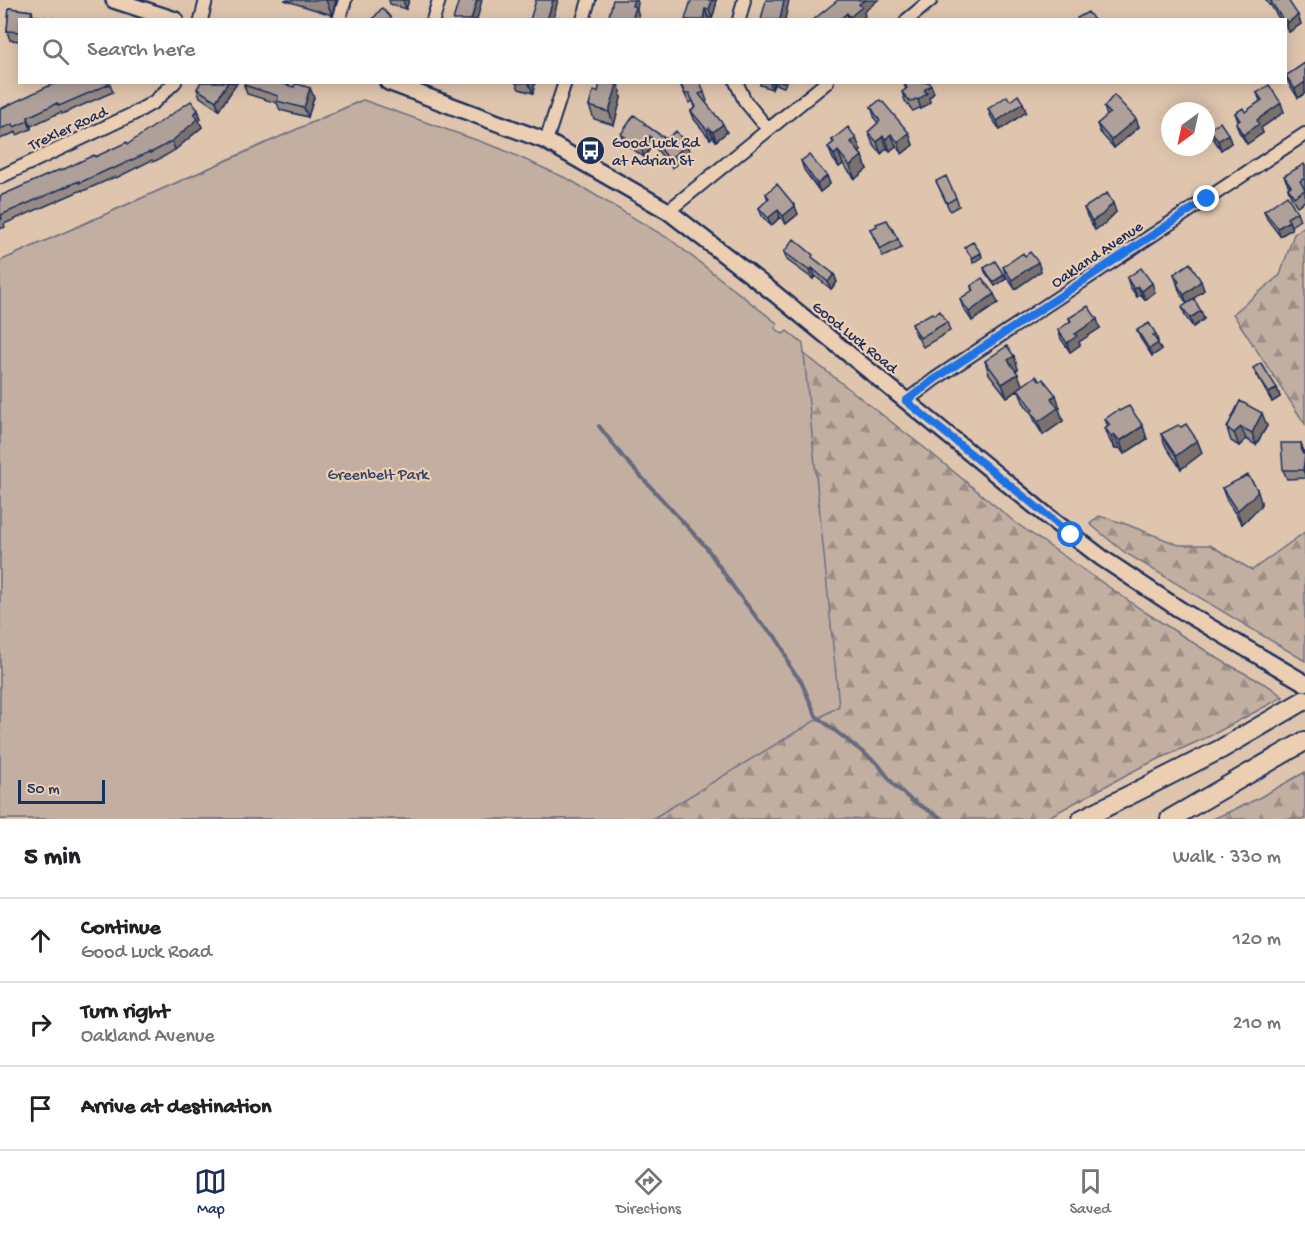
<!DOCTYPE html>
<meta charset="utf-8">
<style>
body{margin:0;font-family:"Gochi Hand",sans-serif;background:#f6f6f6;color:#202124}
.compass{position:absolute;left:1161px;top:102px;width:54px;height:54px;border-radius:50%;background:#fff;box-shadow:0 3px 15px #0003;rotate:213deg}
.scale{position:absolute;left:18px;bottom:15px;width:87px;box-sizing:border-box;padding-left:6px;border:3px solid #1b2f5e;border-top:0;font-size:16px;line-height:21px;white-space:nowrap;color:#1b2f5e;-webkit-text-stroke:4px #eccfb3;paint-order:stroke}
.stop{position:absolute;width:18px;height:18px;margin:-14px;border:4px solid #1a73e8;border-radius:50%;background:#fff}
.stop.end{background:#1a73e8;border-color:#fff;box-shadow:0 2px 6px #0008}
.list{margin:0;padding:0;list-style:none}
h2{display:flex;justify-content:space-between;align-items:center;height:78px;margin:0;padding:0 24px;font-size:26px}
h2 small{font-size:20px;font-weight:400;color:#757577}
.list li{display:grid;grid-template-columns:39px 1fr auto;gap:18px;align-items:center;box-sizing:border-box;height:84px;padding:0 24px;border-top:2px solid #e0e0e0}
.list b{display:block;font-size:22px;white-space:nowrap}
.list p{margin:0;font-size:20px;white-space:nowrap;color:#757577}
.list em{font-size:20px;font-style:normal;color:#757577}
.icon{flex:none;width:33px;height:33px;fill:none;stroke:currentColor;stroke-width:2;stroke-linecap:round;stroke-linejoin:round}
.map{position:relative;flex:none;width:1305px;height:819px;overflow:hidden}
.search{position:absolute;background:#fff;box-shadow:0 3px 15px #0003;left:18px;right:18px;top:18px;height:66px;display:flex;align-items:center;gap:15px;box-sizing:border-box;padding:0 21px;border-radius:0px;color:#757577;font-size:22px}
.sheet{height:330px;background:#fff}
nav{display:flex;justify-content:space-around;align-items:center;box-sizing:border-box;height:84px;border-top:2px solid #e0e0e0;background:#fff;font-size:16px;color:#757577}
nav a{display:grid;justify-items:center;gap:3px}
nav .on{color:#1b2f5e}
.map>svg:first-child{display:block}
</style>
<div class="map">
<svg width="1305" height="819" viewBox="0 0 1305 819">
<defs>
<pattern id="forest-firs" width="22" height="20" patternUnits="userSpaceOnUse" patternTransform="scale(1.5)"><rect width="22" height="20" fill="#c2afa2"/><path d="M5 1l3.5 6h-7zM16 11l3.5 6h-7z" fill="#9d8f87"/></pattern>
</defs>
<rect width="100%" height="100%" fill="#dfc5ae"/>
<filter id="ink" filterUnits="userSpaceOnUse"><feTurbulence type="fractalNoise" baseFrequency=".0167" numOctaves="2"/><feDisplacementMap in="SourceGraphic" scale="12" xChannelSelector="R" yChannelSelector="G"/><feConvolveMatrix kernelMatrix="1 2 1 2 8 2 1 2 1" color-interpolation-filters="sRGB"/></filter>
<g filter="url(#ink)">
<path fill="url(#forest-firs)" stroke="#6e6f80" stroke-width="1.5" d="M 360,101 L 399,115 L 747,309 L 931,453 L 1016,523 L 1145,612 L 1222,661 L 1270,687 L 1283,697 L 1212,735 L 1139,768 L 1045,819 L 0,819 L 0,261 Z
M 1305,226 L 1305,424 L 1233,314 L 1280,275 L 1294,234 Z
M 1099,516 L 1123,523 L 1179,545 L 1210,545 L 1252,570 L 1305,532 L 1305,661 L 1124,552 L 1090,524 Z
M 1305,772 L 1305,819 L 1213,819 L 1255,800 Z"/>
<path fill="#c2afa2" stroke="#6e6f80" stroke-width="1.5" d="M 363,100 L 499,148 L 570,180 L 671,240 L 778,324 L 775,328 L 783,334 L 787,331 L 803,344 L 839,706 L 652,819 L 0,819 L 0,261 Z"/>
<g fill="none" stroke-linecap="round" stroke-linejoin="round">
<path stroke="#686a7e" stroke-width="4" d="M 599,426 L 623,457 L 706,547 L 734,588 L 760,622 L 775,636 L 783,649 L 790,667 L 801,681 L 816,716 L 878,764 L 894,785 L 911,800 L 943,819"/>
<defs>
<path id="minor" d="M 201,20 L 206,0
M 339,20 L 345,0
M 433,20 L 439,0
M 583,20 L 589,0
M 739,20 L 744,0
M 907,20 L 931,0
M 736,82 L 745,101 L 768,129
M 546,141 L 565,82
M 0,177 L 133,114 L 154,102 L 175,82
M 668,211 L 827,82
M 906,401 L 935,379 L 1305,134"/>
<path id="major" d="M 114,0 L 175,20
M 388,82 L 546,141 L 668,211 L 774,293 L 1051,519 L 1102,558 L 1179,609 L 1305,683"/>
<path id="highway" d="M 1082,819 L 1221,749 L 1305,700
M 1170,819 L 1305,741"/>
</defs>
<use href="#minor" stroke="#1b2f5e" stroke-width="16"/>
<use href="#major" stroke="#1b2f5e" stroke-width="20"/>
<use href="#highway" stroke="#1b2f5e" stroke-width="22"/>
<use href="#minor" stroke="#eccfb3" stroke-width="12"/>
<use href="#major" stroke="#eccfb3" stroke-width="15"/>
<use href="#highway" stroke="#eccfb3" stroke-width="18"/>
</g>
<path fill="#968a84" stroke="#1b2f5e" stroke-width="1.5" d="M 284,0 L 336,0 L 332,15 Z
M 389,0 L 409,0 L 406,9 L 390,4 Z
M 691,0 L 716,0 L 716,5 L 712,19 L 708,17 Z
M 1266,0 L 1288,0 L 1301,24 L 1289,32 L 1286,28 L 1286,20 L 1280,20 L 1270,4 L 1269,5 Z
M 9,8 L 32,11 L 33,16 L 68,20 L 20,20 L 20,41 L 10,40 L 7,31 Z
M 1305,63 L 1305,93 L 1298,98 L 1289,84 L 1286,76 Z
M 109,82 L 113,92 L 62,114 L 61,112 L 31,126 L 31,129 L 17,135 L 16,132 L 0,139 L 0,109 Z
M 201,82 L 237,82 L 237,83 L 219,110 L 200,97 L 197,89 Z
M 535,82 L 533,93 L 519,89 L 516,83 Z
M 679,82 L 700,82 L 707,101 L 705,102 L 727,132 L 716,141 L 713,137 L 710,139 L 694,119 L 691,111 L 695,107 L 693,101 L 689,103 Z
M 760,82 L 786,82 L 784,87 L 775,84 L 772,89 L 760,85 Z
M 903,82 L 929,82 L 934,93 L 929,98 L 930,102 L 921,109 L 919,108 L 913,111 L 905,101 L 902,92 L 906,89 Z
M 244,85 L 314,97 L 308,117 L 280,110 L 277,103 L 247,94 Z
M 598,92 L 621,92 L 620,94 L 621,98 L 614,125 L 594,119 L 589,106 Z
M 1257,93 L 1284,112 L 1261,128 L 1263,133 L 1247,144 L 1239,132 L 1236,123 L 1238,121 L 1235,113 L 1245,112 L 1260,101 Z
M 1010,101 L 1023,103 L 1026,112 L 1000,130 L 991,117 L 988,109 Z
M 871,107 L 909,133 L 913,145 L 902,154 L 896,146 L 890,151 L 887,148 L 881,154 L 873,144 L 868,132 L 878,123 L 875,119 Z
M 1104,107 L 1136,119 L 1139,127 L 1114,148 L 1100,132 L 1097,124 L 1107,116 Z
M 198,110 L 201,119 L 199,121 L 202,127 L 175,150 L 163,157 L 153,162 L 152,160 L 116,178 L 115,177 L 83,191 L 82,190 L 4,224 L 5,227 L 0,229 L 0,196 L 128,144 Z
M 646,125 L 666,139 L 690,153 L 672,168 L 653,145 L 644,157 L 624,143 L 621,134 Z
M 1210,129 L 1228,134 L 1231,143 L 1221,150 L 1213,138 Z
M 832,140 L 861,151 L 859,153 L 862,156 L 867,169 L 855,179 L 843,164 L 839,167 L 833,159 L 828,147 L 833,143 Z
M 801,161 L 827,176 L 830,184 L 820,192 L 804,170 Z
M 1305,166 L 1305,201 L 1297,206 L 1291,197 L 1288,188 L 1289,187 L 1284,176 Z
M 936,181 L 956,198 L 959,206 L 950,211 Z
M 766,194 L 798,214 L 786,224 L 780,217 L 771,226 L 762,216 L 759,208 L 768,200 Z
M 1084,208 L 1116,212 L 1105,223 L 1095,230 L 1087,216 Z
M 1264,211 L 1297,212 L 1300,220 L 1291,226 L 1292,229 L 1280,236 L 1267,219 Z
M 870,229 L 898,239 L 902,248 L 883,257 Z
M 784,252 L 834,274 L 837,282 L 831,289 L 815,276 L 813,279 L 787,260 Z
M 1025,256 L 1041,271 L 1015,289 L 1006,276 L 1003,267 Z
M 984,268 L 1004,275 L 1006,279 L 995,286 L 985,272 Z
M 1174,274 L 1204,290 L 1187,304 L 1180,293 Z
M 1127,278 L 1155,292 L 1145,300 L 1141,294 L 1137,297 L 1130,287 Z
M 971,286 L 998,303 L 972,321 L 963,308 L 960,299 L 972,291 Z
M 1182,307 L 1201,311 L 1204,319 L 1193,327 L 1185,316 Z
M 934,315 L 947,322 L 950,331 L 923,347 L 915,333 L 912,324 Z
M 1069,318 L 1100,328 L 1079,342 L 1080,345 L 1070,352 L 1061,339 L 1058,330 L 1070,322 Z
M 1137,330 L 1158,341 L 1157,342 L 1161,350 L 1152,356 L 1140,338 Z
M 985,361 L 1018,369 L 1016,371 L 1022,386 L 1060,408 L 1059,409 L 1063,421 L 1043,435 L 1036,424 L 1032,414 L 1023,402 L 1019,390 L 1007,397 L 989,374 Z
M 1253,368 L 1277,388 L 1280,397 L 1272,402 L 1257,376 Z
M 1240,401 L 1267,426 L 1256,445 L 1246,439 L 1239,446 L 1231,441 L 1227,428 Z
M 1105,419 L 1147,439 L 1124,454 L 1119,447 L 1115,449 L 1110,441 L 1105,428 L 1108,427 Z
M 1161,434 L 1197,440 L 1202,453 L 1181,469 L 1166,447 Z
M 1301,443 L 1304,452 L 1305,478 L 1287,479 L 1283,470 Z
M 1222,488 L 1261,502 L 1261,506 L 1242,524 L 1227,501 Z"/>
<path fill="#7a706c" stroke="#1b2f5e" stroke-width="1.5" d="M 326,0 L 336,0 L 332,15 Z
M 403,0 L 409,0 L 406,9 Z
M 477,0 L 482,0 L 477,20 L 471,20 Z
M 553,0 L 558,0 L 553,20 L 547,20 Z
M 634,0 L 637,0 L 638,3 L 637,10 L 639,16 L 638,20 L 632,20 L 632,6 Z
M 712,0 L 716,0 L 716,5 L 712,19 L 709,10 Z
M 784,0 L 789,0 L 785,20 L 780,20 Z
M 865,0 L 878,0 L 864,12 L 865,16 L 861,20 L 851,20 L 850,17 L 859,4 Z
M 705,9 L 708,17 L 708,20 L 703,20 Z
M 847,13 L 849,20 L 839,20 Z
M 1298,15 L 1301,24 L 1289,32 L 1286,24 Z
M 228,82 L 237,83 L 219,110 L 216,101 Z
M 530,82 L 535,82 L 533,93 L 529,84 Z
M 615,82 L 617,82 L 621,92 L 620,94 L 621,98 L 614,125 L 609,112 Z
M 770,82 L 774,82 L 772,89 Z
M 1305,82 L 1305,93 L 1298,98 L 1295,89 Z
M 931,85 L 934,93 L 929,98 L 930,102 L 921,109 L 918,100 L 924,90 Z
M 310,88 L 314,97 L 308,117 L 304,108 Z
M 1023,103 L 1026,112 L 1000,130 L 997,121 Z
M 1281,103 L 1284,112 L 1261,128 L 1263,133 L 1247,144 L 1243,135 L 1257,120 Z
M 198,110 L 201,119 L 199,121 L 202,127 L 175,150 L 172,141 L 194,114 Z
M 28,117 L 31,126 L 31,129 L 28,121 Z
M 1136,119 L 1139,127 L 1114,148 L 1111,140 Z
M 723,124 L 727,132 L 716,141 L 713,132 Z
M 709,128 L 713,137 L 710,139 L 707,130 Z
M 909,133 L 913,145 L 902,154 L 898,142 Z
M 891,134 L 896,146 L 890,151 L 886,139 Z
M 1228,134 L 1231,143 L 1221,150 L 1218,141 Z
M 650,136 L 653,145 L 644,157 L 641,148 Z
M 883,136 L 887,148 L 881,154 L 877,142 Z
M 856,138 L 861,151 L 855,155 L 851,142 Z
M 687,145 L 690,153 L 672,168 L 669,159 Z
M 838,151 L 843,164 L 839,167 L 834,155 Z
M 862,156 L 867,169 L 855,179 L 850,166 Z
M 827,176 L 830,184 L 820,192 L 817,184 Z
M 1113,203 L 1116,212 L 1105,223 L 1095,230 L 1092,221 Z
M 795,206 L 798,214 L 786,224 L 783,216 Z
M 778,210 L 780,217 L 771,226 L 768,218 Z
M 1289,221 L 1292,229 L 1280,236 L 1278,228 Z
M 981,253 L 982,257 L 973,263 L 972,258 Z
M 1038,262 L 1041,271 L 1015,289 L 1012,280 Z
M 812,268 L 815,276 L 813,279 L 810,271 Z
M 834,274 L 837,282 L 831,289 L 828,282 Z
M 1004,275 L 1006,279 L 995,286 L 993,282 Z
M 1201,281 L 1204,290 L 1187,304 L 1184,295 Z
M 1152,283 L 1155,292 L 1145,300 L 1142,291 Z
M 1138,286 L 1141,294 L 1137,297 L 1134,289 Z
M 994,294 L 998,303 L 972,321 L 969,312 Z
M 1201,311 L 1204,319 L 1193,327 L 1190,318 Z
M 1097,319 L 1100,328 L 1079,342 L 1080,345 L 1070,352 L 1067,343 L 1075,334 Z
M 1156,334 L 1158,341 L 1156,343 L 1153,335 Z
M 1158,343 L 1161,350 L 1152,356 L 1149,349 Z
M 1014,356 L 1018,369 L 1013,372 L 1008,360 Z
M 1018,374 L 1023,387 L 1007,397 L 1002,384 Z
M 1277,388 L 1280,397 L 1272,402 L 1269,393 Z
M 1056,395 L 1060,408 L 1059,409 L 1063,421 L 1043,435 L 1038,422 L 1051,398 Z
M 1262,413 L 1267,426 L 1256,445 L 1252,433 Z
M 1143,426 L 1147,439 L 1124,454 L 1120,441 Z
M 1241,427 L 1246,439 L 1239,446 L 1234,433 Z
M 1114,434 L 1119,447 L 1115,449 L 1111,436 Z
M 1197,440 L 1202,453 L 1181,469 L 1176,456 Z
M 1301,443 L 1305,456 L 1305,475 L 1303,470 Z
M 1257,489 L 1261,502 L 1261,506 L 1242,524 L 1237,511 Z"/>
<path fill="#afa09a" stroke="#1b2f5e" stroke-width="1.5" d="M 459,0 L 477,0 L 471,20 L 453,20 Z
M 536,0 L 553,0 L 547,20 L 530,20 Z
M 613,0 L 634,0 L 632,6 L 636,7 L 632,20 L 608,20 Z
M 691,0 L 712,0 L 709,10 L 705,9 L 703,20 L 685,20 Z
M 766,0 L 784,0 L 780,20 L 761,20 Z
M 838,0 L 865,0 L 859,4 L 862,7 L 850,17 L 847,13 L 839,20 L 813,20 Z
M 1270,0 L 1288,0 L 1298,15 L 1286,24 L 1286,20 L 1283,20 Z
M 9,8 L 32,11 L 31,16 L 68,20 L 20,20 L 20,32 L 7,31 Z
M 382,8 L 393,20 L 372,20 Z
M 1088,12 L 1094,20 L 1078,20 L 1077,18 Z
M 1305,63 L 1305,82 L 1295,89 L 1286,76 Z
M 57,82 L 109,82 L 110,84 L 59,106 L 57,103 L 28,117 L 28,121 L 14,127 L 13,124 L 0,129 L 0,109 Z
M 201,82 L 228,82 L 216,101 L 197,89 Z
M 245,82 L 278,82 L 294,87 L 295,83 L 310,88 L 304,108 L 277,101 L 278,96 L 244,85 Z
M 600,82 L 615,82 L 614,84 L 617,85 L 609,112 L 589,106 L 593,91 L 598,92 Z
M 680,82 L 700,82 L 704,92 L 699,94 L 723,124 L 713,132 L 709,128 L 707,130 L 691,111 L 696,107 L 689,93 L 685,94 Z
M 904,82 L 929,82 L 931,85 L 924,90 L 927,93 L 918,100 L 916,99 L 910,102 L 902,92 L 907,88 Z
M 1269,85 L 1281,103 L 1257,120 L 1259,124 L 1243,135 L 1236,123 L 1240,120 L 1235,113 L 1243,108 L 1245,112 L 1262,100 L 1257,93 Z
M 1018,95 L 1023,103 L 997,121 L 988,109 L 1007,96 L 1010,101 Z
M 1114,95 L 1136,119 L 1111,140 L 1097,124 L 1110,113 L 1104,107 Z
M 880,100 L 883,102 L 909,133 L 898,142 L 891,134 L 886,139 L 883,136 L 877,142 L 868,132 L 880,121 L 871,107 Z
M 191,101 L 198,110 L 194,114 L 198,119 L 172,141 L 160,148 L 150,153 L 149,152 L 113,169 L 112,168 L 79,183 L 79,181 L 1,215 L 2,219 L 0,219 L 0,196 L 59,170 L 60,171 L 94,155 L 95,157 L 127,142 L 128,144 Z
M 634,115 L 645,123 L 644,124 L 666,139 L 676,131 L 687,145 L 669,159 L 650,136 L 641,148 L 621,134 Z
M 1220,122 L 1228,134 L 1218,141 L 1210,129 Z
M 848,127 L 856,138 L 851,142 L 862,156 L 850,166 L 838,151 L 834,155 L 828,147 L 834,142 L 832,140 Z
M 809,155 L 827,176 L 817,184 L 801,161 Z
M 1304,164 L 1305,166 L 1305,178 L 1300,181 L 1305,190 L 1294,197 L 1288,188 L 1291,186 L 1284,176 Z
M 946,176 L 956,198 L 947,203 L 936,181 Z
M 777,184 L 795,206 L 783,216 L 778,210 L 768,218 L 759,208 L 769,198 L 766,194 Z
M 1107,193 L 1113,203 L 1102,215 L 1092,221 L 1084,208 Z
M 1287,195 L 1297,212 L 1287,218 L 1289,221 L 1278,228 L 1264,211 Z
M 887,220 L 898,239 L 880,249 L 870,229 L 877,226 L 876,224 Z
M 794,239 L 813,255 L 812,257 L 834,274 L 828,282 L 812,268 L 810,271 L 784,252 Z
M 973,242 L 981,253 L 972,258 L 964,247 Z
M 1030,252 L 1038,262 L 1012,280 L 1003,267 L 1023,253 L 1025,256 Z
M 995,261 L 1004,275 L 993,282 L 984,268 Z
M 1190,263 L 1201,281 L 1184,295 L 1177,284 L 1179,282 L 1174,274 Z
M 1141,268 L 1152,283 L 1142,291 L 1138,286 L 1134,289 L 1127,278 Z
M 982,278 L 994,294 L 969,312 L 960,299 L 973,290 L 971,286 Z
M 1194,299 L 1201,311 L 1190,318 L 1182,307 Z
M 1088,306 L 1097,319 L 1075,334 L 1077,336 L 1067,343 L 1058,330 L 1071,321 L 1069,318 Z
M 940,311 L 947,322 L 920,338 L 912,324 L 932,313 L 934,315 Z
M 1149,323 L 1156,334 L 1153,335 L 1158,343 L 1149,349 L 1137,330 Z
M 1007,346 L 1014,356 L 1008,360 L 1018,374 L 1002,384 L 985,361 Z
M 1261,363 L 1277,388 L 1269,393 L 1253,368 Z
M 1036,376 L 1040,381 L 1043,379 L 1056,395 L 1051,398 L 1058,408 L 1038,422 L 1031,411 L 1033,410 L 1018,389 Z
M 1240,401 L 1262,413 L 1252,433 L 1241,427 L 1234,433 L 1227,428 Z
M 1129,406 L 1143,426 L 1120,441 L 1114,434 L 1111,436 L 1105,428 L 1110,425 L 1105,419 L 1118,410 L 1119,411 Z
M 1186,424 L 1197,440 L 1176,456 L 1161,434 L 1178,425 L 1181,427 Z
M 1281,443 L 1301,443 L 1302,453 L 1305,455 L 1303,470 L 1283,470 Z
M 1248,475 L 1257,489 L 1257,493 L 1237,511 L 1222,488 Z"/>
</g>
<g fill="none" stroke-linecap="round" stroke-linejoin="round" filter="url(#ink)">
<path stroke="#1a73e8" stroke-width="8" d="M 1071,535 L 906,401 L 935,379 L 1207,199"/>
</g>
<defs>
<symbol id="bus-disc" viewBox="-11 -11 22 22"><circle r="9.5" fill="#1b2f5e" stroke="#eccfb3"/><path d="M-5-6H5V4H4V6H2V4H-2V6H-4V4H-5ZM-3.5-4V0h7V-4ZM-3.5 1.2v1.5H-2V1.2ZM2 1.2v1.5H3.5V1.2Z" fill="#fff"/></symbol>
</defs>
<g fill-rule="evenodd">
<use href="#bus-disc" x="574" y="134" width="33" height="33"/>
</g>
<g text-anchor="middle" stroke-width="4.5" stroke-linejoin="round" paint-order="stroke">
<g font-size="16" fill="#1b2f5e" stroke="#eccfb3">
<text transform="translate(67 127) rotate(-25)" y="6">Trexler Road</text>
<text transform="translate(1096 253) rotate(-34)" y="6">Oakland Avenue</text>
<text transform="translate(856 336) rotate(39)" y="6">Good Luck Road</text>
</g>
<g font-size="16" fill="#1b2f5e" stroke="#eccfb3" text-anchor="start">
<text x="612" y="147">Good Luck Rd<tspan x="612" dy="18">at Adrian St</tspan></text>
</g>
<g font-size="16" fill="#344268" stroke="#eccfb3">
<text x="378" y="479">Greenbelt Park</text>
</g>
</g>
</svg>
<svg class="compass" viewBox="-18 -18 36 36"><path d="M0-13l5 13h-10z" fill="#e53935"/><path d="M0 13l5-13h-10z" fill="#757577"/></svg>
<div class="scale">50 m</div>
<div class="stop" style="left:1071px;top:535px"></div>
<div class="stop end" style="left:1207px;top:199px"></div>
<div class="search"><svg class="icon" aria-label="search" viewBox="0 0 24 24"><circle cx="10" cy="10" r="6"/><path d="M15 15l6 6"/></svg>Search here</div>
</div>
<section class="sheet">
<h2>5 min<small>Walk · 330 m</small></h2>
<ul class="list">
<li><svg class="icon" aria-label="ahead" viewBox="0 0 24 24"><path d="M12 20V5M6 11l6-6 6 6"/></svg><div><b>Continue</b><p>Good Luck Road</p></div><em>120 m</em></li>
<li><svg class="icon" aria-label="right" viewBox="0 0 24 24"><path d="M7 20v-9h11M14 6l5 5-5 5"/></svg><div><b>Turn right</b><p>Oakland Avenue</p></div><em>210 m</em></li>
<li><svg class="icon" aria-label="arrive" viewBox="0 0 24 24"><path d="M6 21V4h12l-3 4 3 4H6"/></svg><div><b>Arrive at destination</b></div></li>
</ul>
</section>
<nav>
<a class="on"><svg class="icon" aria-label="map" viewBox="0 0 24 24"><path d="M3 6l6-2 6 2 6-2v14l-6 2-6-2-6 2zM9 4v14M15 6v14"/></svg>Map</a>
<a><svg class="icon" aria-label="directions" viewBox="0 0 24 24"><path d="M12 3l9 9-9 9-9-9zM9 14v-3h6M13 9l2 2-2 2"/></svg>Directions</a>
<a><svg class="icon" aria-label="saved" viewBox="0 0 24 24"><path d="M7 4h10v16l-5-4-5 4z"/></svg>Saved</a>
</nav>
